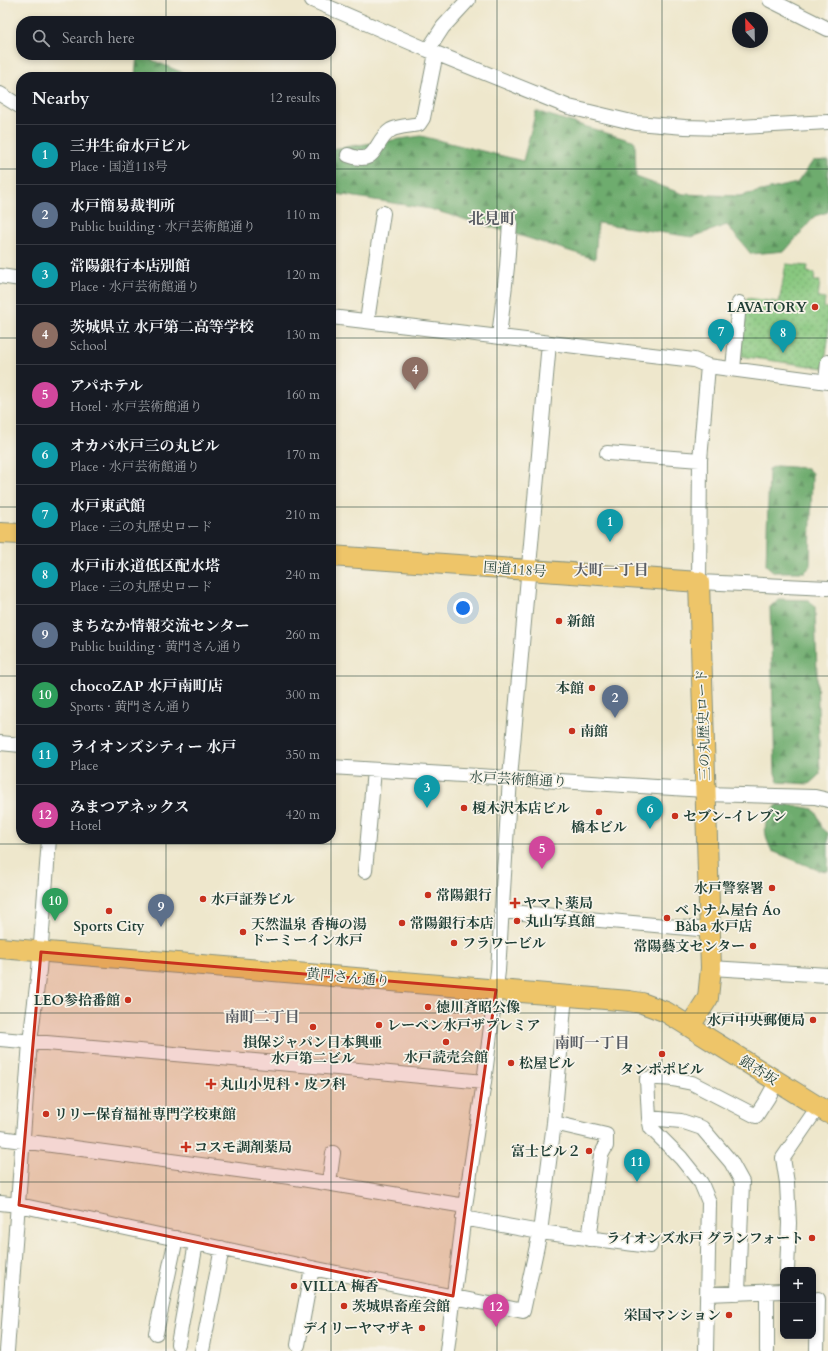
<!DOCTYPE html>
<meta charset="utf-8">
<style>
body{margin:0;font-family:Cardo,"Noto Serif JP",serif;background:#20242c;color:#f1f3f6}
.controls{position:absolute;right:12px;bottom:12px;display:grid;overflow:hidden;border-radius:8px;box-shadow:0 2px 6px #0003}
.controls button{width:36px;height:36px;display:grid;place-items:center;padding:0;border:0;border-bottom:1px solid #363941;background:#171b24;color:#f1f3f6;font:20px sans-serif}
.compass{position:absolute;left:732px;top:12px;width:36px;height:36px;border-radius:50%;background:#171b24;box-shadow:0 2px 6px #0003;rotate:338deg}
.you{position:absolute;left:463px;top:608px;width:14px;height:14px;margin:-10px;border:3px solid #fff;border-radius:50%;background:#1a73e8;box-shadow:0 0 0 6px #1a73e833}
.badge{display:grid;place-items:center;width:26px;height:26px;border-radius:50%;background:#b45309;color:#fff;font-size:13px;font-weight:700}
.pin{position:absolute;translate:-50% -33px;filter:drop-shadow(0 1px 2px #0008)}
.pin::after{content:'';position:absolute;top:21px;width:14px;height:12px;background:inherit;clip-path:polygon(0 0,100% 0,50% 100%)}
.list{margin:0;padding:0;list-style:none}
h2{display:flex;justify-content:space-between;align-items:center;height:52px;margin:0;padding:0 16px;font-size:17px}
h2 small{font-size:13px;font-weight:400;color:#9ea1a6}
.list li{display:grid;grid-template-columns:26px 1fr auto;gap:12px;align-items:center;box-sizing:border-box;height:60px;padding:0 16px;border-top:1px solid #363941}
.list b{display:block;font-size:15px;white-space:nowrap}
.list p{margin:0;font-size:13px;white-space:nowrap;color:#9ea1a6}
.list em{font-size:13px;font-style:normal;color:#9ea1a6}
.icon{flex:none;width:22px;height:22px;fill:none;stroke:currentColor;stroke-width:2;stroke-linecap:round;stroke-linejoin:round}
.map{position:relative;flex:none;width:828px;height:1351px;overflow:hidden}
.search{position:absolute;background:#171b24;box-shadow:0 2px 6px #0003;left:16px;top:16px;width:320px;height:44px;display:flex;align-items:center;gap:10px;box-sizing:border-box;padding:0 14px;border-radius:16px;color:#9ea1a6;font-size:15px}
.panel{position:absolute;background:#171b24;box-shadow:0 2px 6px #0003;left:16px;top:72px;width:320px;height:772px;border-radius:16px}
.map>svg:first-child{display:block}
</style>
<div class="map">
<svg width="828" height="1351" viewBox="0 0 828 1351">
<defs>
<pattern id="green-dots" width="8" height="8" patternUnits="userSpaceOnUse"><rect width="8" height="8" fill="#88c77f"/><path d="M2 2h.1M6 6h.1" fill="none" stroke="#6fa369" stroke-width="1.8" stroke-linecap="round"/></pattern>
<pattern id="forest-firs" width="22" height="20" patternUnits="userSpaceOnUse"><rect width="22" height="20" fill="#6eac6e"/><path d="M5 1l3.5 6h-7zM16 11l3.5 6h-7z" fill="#5a8d5b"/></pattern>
</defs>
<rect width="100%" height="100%" fill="#f7f3e8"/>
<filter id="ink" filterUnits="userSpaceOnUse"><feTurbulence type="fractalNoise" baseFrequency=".025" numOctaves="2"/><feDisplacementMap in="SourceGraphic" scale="8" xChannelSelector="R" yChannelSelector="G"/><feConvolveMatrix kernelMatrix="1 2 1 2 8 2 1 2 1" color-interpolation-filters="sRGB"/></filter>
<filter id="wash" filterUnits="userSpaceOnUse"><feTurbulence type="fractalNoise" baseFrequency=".012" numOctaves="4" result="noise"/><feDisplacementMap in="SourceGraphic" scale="16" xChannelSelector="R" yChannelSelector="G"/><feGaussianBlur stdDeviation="0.9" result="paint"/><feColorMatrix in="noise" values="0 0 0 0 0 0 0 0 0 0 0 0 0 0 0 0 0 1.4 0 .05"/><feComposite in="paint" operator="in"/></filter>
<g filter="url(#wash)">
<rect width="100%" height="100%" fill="#eee7cc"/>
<path fill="url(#green-dots)" stroke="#54825a" d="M 786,264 L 808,266 L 807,272 L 815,273 L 814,281 L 820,281 L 818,298 L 825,299 L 824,308 L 828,308 L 828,340 L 824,368 L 740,356 L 747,298 L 779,302 Z"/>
<path fill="url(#forest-firs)" stroke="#467451" d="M 137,55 L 140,55 L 193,77 L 135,77 Z
M 536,111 L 635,142 L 636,177 L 683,194 L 739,196 L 797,183 L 813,161 L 828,160 L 828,212 L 815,216 L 785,251 L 751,254 L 727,225 L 692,237 L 598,223 L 595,259 L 518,235 L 430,209 L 331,193 L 331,149 L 421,136 L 523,161 Z
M 776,466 L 807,468 L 812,473 L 810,567 L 805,572 L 774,572 L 766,565 L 769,469 Z
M 778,599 L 809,600 L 815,607 L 820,774 L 809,784 L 778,782 L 775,773 L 770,607 Z
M 780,803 L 813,809 L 818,816 L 822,828 L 828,833 L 828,871 L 818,870 L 772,851 C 762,832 762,817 780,803 Z"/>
</g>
<g filter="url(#ink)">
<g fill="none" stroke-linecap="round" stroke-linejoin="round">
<defs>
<path id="minor" d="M 312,0 L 428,50 L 569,107 L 636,123 L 685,127 L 723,128 L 828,122
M 770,0 L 828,29
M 428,50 L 443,27 L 468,0
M 0,94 L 21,107
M 348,155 C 379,167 373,141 391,130 C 398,126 411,126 419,124 L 423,118 L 436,53
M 0,276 L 21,279
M 331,317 L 694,360 L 708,366 L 828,382
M 367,321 L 383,213
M 499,337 L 507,267 L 510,223
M 708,366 L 700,460 L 699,582 L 828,588
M 733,369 L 739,303
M 826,382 L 828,362
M 607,453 L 700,460
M 0,743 L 21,745
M 331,767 L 705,790
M 705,794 L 815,797 L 828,800
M 365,871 L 374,770
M 501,911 L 710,930
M 711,968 L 828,975
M 0,1039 L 337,1068 L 484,1082
M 649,1118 L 681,1121 L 702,1128 L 731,1162 L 742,1182 L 738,1293
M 554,1123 L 606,1135 L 606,1146 L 601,1155 L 589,1239
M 0,1138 L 290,1177 L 465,1206
M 329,1183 L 333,1153
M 0,1203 L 19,1205 L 312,1268 L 523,1311 L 540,1232 L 554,1123 L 565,995
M 463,1218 L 540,1232 L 650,1246
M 787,1270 L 789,1223 L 787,1183 L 783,1158 L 818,1107
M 708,1294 L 783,1291
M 156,1333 L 176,1238
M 178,1344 L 196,1243
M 298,1345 L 312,1268
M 7,1351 L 30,1042 L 39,970 L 49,839
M 202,1351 L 222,1248
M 447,1351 L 465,1206 L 484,1082 L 498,971 L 510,778 L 549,343
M 706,1351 L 709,1202 L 701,1183 L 681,1158 L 651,1128 L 649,1118 L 647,1079 C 661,1076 678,1080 692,1083 L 756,1116 L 767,1099 L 777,1081
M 767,1351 L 767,1291
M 817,1351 L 818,1299"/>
<path id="highway" d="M 0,533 L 21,534
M 331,556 L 699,582 L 711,968 L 708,998 L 690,1026
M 0,948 L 629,1001 L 642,1003 L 666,1012 L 828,1113"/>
</defs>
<use href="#minor" stroke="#869280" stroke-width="16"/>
<use href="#highway" stroke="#869280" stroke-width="22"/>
<use href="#minor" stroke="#fff" stroke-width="14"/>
<use href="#highway" stroke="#eec569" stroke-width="20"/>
</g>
</g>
<path fill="#c8321e" fill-opacity="0.2" stroke="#c8321e" stroke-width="3" stroke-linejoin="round" d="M 41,952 L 496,990 L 453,1296 L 19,1205 Z"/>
<path fill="none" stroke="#1f3d34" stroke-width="1" stroke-opacity="0.55" d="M 166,0 L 166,21M 331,0 L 331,1351M 497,0 L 497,1351M 662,0 L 662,1351M 166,55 L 166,77M 0,169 L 21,169M 331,169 L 828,169M 0,338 L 21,338M 331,338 L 828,338M 0,507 L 21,507M 331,507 L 828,507M 0,676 L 21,676M 331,676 L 828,676M 166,839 L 166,1351M 0,844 L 828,844M 0,1013 L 828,1013M 0,1182 L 828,1182"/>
<g fill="#c8321e" stroke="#f7f3e8" stroke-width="1.5">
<circle cx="815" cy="307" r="4"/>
<circle cx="559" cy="621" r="4"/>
<circle cx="592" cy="688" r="4"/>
<circle cx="572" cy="731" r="4"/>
<circle cx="464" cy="808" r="4"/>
<circle cx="599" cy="812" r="4"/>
<circle cx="675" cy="816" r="4"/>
<circle cx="772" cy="888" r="4"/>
<circle cx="428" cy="895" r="4"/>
<circle cx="203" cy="899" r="4"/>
<path d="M513 897h4v4h4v4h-4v4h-4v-4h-4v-4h4z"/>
<circle cx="109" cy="911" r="4"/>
<circle cx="667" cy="918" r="4"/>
<circle cx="517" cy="921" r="4"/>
<circle cx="402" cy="923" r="4"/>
<circle cx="243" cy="932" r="4"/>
<circle cx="454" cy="943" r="4"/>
<circle cx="753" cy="946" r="4"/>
<circle cx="128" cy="1000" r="4"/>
<circle cx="428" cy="1007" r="4"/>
<circle cx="813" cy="1020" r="4"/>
<circle cx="379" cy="1025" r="4"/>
<circle cx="313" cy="1027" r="4"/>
<circle cx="446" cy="1042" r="4"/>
<circle cx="662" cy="1054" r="4"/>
<circle cx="511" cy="1063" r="4"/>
<path d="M209 1078h4v4h4v4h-4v4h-4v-4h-4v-4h4z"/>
<circle cx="46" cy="1114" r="4"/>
<path d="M184 1141h4v4h4v4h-4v4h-4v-4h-4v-4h4z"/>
<circle cx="589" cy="1151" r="4"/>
<circle cx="812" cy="1238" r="4"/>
<circle cx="294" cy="1286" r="4"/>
<circle cx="344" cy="1306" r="4"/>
<circle cx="729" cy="1315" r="4"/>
<circle cx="422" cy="1328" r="4"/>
</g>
<g text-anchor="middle" stroke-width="3.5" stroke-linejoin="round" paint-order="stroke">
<g font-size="14" font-weight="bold" fill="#1f3d34" stroke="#f7f3e8" text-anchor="start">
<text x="807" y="312" text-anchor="end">LAVATORY</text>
<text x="567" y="626">新館</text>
<text x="584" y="693" text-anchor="end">本館</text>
<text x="580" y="736">南館</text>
<text x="472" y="813">榎木沢本店ビル</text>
<text x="683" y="821">セブン-イレブン</text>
<text x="599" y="832" text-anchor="middle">橋本ビル</text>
<text x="764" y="893" text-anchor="end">水戸警察署</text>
<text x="436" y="900">常陽銀行</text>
<text x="211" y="904">水戸証券ビル</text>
<text x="523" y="908">ヤマト薬局</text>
<text x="675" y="915">ベトナム屋台 Áo<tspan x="675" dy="16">Bàba 水戸店</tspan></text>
<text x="525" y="926">丸山写真館</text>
<text x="410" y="928">常陽銀行本店</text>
<text x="251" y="929">天然温泉 香梅の湯<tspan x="251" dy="16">ドーミーイン水戸</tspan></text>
<text x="109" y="931" text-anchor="middle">Sports City</text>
<text x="462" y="948">フラワービル</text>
<text x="745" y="951" text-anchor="end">常陽藝文センター</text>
<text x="120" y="1005" text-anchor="end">LEO参拾番館</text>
<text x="436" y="1012">徳川斉昭公像</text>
<text x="805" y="1025" text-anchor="end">水戸中央郵便局</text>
<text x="387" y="1030">レーベン水戸ザプレミア</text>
<text x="313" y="1047" text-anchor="middle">損保ジャパン日本興亜<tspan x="313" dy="16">水戸第二ビル</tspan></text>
<text x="446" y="1062" text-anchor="middle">水戸読売会館</text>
<text x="519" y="1068">松屋ビル</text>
<text x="662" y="1074" text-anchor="middle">タンポポビル</text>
<text x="220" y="1089">丸山小児科・皮フ科</text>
<text x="54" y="1119">リリー保育福祉専門学校東館</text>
<text x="194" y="1152">コスモ調剤薬局</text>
<text x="581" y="1156" text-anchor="end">富士ビル２</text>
<text x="804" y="1243" text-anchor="end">ライオンズ水戸 グランフォート</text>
<text x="302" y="1291">VILLA 梅香</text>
<text x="352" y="1311">茨城県畜産会館</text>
<text x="721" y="1320" text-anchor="end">栄国マンション</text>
<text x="414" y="1333" text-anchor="end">デイリーヤマザキ</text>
</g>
<g font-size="14" fill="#1f3d34" stroke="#f7f3e8">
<text transform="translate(515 569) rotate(4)" y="5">国道118号</text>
<text transform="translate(703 725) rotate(-92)" y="5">三の丸歴史ロード</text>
<text transform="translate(518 779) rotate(3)" y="5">水戸芸術館通り</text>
<text transform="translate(348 977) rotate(5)" y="5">黄門さん通り</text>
<text transform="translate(759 1070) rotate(32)" y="5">銀杏坂</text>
</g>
<g font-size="15" font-weight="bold" fill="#585c63" stroke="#f7f3e8">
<text x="611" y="575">大町一丁目</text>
<text x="262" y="1022">南町二丁目</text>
<text x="592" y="1048">南町一丁目</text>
</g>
<g font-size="16" font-weight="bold" fill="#585c63" stroke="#f7f3e8">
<text x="492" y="224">北見町</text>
</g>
</g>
</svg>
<div class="controls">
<button>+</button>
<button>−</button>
</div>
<svg class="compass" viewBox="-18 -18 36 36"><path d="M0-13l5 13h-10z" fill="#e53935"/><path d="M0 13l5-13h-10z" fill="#9ea1a6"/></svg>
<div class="you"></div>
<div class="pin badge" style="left:610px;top:542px;background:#0f9aa8">1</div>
<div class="pin badge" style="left:615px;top:718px;background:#5c6f8a">2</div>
<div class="pin badge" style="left:427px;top:808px;background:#0f9aa8">3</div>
<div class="pin badge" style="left:415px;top:390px;background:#8d6e63">4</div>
<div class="pin badge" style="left:542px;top:869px;background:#d1479c">5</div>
<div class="pin badge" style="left:650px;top:829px;background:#0f9aa8">6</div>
<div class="pin badge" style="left:721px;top:352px;background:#0f9aa8">7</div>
<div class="pin badge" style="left:783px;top:353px;background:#0f9aa8">8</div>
<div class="pin badge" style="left:161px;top:927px;background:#5c6f8a">9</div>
<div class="pin badge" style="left:55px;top:921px;background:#2e9e5b">10</div>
<div class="pin badge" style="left:637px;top:1182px;background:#0f9aa8">11</div>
<div class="pin badge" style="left:496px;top:1327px;background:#d1479c">12</div>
<div class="search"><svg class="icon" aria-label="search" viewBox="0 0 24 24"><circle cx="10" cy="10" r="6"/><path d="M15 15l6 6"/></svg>Search here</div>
<section class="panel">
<h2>Nearby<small>12 results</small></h2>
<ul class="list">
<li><span class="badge" style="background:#0f9aa8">1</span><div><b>三井生命水戸ビル</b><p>Place · 国道118号</p></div><em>90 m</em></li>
<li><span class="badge" style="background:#5c6f8a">2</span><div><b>水戸簡易裁判所</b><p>Public building · 水戸芸術館通り</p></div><em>110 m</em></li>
<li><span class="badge" style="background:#0f9aa8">3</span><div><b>常陽銀行本店別館</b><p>Place · 水戸芸術館通り</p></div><em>120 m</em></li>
<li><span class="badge" style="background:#8d6e63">4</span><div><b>茨城県立 水戸第二高等学校</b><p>School</p></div><em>130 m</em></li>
<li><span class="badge" style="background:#d1479c">5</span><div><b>アパホテル</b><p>Hotel · 水戸芸術館通り</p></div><em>160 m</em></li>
<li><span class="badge" style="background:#0f9aa8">6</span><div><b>オカバ水戸三の丸ビル</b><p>Place · 水戸芸術館通り</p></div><em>170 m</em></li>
<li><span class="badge" style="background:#0f9aa8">7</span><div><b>水戸東武館</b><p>Place · 三の丸歴史ロード</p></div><em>210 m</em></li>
<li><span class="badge" style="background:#0f9aa8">8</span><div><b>水戸市水道低区配水塔</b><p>Place · 三の丸歴史ロード</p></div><em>240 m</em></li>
<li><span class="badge" style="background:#5c6f8a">9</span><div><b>まちなか情報交流センター</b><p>Public building · 黄門さん通り</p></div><em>260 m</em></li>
<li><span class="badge" style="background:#2e9e5b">10</span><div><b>chocoZAP 水戸南町店</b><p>Sports · 黄門さん通り</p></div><em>300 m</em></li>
<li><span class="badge" style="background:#0f9aa8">11</span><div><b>ライオンズシティー 水戸</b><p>Place</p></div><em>350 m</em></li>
<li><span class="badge" style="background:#d1479c">12</span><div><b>みまつアネックス</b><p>Hotel</p></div><em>420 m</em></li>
</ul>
</section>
</div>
